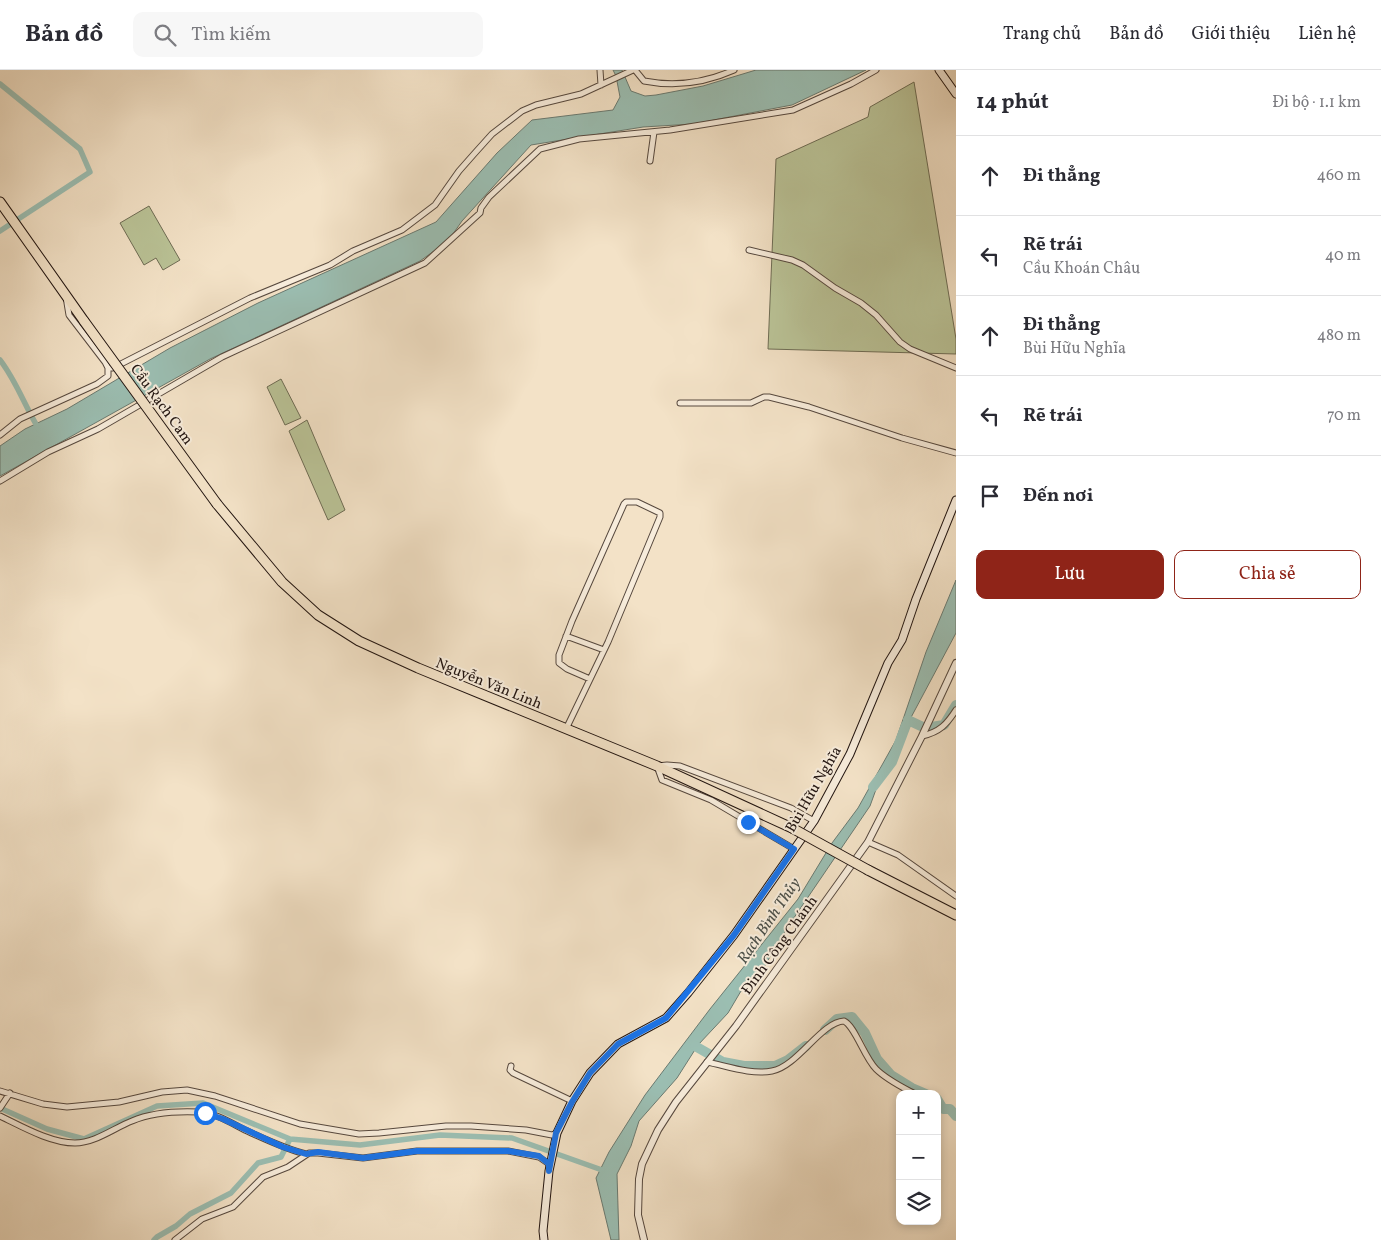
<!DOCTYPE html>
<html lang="vi">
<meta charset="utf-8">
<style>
body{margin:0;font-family:Vollkorn,serif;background:#f7f7f7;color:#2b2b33}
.controls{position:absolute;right:15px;bottom:15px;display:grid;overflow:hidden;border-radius:10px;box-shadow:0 2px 8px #0003}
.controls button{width:45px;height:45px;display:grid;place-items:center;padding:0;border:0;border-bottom:1px solid #e1e1e2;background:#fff;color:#2b2b33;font:25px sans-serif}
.stop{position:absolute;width:15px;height:15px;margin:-11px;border:4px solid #1a73e8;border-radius:50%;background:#fff}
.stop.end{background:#1a73e8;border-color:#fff;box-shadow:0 1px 5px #0008}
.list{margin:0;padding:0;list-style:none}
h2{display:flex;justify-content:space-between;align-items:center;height:65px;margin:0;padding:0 20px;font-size:21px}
h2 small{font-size:16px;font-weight:400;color:#7c7c81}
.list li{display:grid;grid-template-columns:32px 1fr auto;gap:15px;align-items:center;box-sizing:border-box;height:80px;padding:0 20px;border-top:1px solid #e1e1e2}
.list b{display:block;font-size:19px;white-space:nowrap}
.list p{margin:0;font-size:16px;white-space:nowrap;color:#7c7c81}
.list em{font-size:16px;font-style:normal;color:#7c7c81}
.actions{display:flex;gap:10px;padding:15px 20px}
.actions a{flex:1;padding:11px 0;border:1px solid #8f2418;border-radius:10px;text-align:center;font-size:18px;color:#8f2418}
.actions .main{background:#8f2418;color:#fff}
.icon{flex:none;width:28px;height:28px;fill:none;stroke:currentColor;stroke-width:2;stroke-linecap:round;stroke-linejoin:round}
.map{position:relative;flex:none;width:956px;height:1170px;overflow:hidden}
header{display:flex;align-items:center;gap:30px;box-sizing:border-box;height:70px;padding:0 25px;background:#fff;border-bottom:1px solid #e1e1e2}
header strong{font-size:24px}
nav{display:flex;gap:28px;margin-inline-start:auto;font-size:18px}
.search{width:350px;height:45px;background:#f7f7f7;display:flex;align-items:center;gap:12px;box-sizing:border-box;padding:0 18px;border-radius:10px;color:#7c7c81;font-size:19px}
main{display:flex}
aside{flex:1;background:#fff}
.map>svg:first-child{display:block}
</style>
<header>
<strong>Bản đồ</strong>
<div class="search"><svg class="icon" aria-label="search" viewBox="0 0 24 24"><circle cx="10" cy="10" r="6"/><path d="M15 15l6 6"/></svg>Tìm kiếm</div>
<nav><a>Trang chủ</a><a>Bản đồ</a><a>Giới thiệu</a><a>Liên hệ</a></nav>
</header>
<main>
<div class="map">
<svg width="956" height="1170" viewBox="0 0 956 1170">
<rect width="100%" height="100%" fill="#f3e2c7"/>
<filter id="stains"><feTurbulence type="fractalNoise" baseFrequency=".004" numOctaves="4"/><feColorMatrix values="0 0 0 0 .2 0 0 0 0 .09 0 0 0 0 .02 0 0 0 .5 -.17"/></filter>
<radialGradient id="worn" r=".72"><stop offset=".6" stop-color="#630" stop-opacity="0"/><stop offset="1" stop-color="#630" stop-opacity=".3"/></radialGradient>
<path fill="#bac397" stroke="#6e6c54" d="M 914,12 L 956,269 L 956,284 L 768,279 L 776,89 L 868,47 L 870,37 Z
M 149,136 L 180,190 L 163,200 L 156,188 L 144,195 L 120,153 Z
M 281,309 L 301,348 L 285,355 L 267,317 Z
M 307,350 L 345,440 L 328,450 L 289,361 Z"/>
<path fill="#9bbeb2" stroke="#6a7a71" d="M 613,0 L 622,0 L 631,21 L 645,26 L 656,25 L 703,16 L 756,0 L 866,0 L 792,35 L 693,54 L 643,57 L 531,75 L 462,151 L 448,171 L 420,191 L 210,289 L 0,406 L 0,376 L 25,359 L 67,339 L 170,278 L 258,233 L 436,152 L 497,83 L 532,50 L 613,40 L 620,27 L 616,6 Z
M 956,510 L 956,563 L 883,700 L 870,736 L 787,858 L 754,914 L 741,921 L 728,943 L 698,975 L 677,1008 L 639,1051 L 631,1076 L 617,1104 L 619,1170 L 611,1170 L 596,1108 L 609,1082 L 645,1025 L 710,939 L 798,829 L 832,773 L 858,738 L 896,670 L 926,582 Z"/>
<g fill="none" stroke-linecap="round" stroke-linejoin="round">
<path stroke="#9bbeb2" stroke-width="5.5" d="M 0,14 L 80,79 L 90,102 L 0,161
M 0,290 C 17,312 25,337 40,361
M 0,1038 L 47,1059 L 84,1069 L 157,1036 L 203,1033 L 290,1069 L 360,1075 L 440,1065 L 512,1068 L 602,1100
M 154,1170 L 157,1167 L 176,1156 L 190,1144 L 231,1123 L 258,1093 L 281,1087 L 290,1069"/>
<path stroke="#9bbeb2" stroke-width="10" d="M 908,650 L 925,658 L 944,655 L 956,635
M 873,717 L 892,692 L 906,655
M 825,960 L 837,949 L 852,947 L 865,963 L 877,989 L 891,1005 L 912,1018 L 926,1024
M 695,976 L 723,992 L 744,996 L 775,996 L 788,990 L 806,976
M 937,1029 L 943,1039 L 950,1039 L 956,1046"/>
<defs>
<path id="minor" d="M 600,0 L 601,15
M 635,0 L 644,11 C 675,17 705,13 734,0
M 650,91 L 654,62
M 749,180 L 792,190 L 803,195 L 835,218 L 861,233 L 876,245 L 900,272 L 910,279 L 956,298
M 108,298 L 113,298 L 250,228 L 330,195 L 353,181 L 402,160 L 435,135 L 459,101 L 474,84 L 492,64 L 522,41 L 536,35 L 581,24 L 633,0
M 680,333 L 751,333 L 764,327 L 769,327 L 809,337 L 902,368 L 956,383
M 0,365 L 20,349 L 97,314 L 108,306 L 108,298 L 105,292 L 69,245 L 66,227
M 0,411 L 48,382 L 98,359 L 136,337 L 222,287 L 425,193 L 480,143 L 481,138 L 489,127 L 540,79 L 579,69 L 670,60 L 793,40 L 851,14 L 876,0
M 566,566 L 604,580
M 566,659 L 608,572 L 660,447 L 660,443 L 637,432 L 626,432 L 624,434 L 572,551 L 559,585 L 559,593 L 567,599 L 590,609
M 922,666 C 940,662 947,654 956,640
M 868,772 L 898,785 L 956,826
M 794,779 L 711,730 L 662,710 L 657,696 L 667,695 L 680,696 L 791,738 L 814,751
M 707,992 C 727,996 751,1005 772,1001 C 798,996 821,952 844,951 C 855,956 864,987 876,999 C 887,1010 902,1017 915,1024
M 511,996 L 510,1000 L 513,1003 L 572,1031
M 0,1021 L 43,1034 L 67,1037 L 119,1032 L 162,1022 L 187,1020 L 215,1026 L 300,1054 L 359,1064 L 379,1063 L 446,1056 L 471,1056 L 526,1060 L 552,1065 L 557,1063
M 0,1038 L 10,1023
M 0,1046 C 21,1056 50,1073 75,1073 C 95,1073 114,1058 132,1051 C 153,1042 176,1041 199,1042 C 216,1043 231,1053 245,1060 C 265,1069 285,1079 306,1084
M 175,1170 L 202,1149 L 233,1137 L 263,1107 L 288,1097 L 309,1083 L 318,1083 L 363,1088 L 417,1081 L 508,1081 L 539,1087 L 549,1094 L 549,1098"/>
<path id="tertiary" d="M 644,1170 L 638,1145 L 639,1109 L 642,1094 L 658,1060 L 676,1032 L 736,956 L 868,772 L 922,666 L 956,593"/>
<path id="secondary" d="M 939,0 L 956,24
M 544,1170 L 543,1161 L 549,1101 L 557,1063 L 572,1031 L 590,1003 L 618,974 L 666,948 L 688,923 L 734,865 L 814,751 L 850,684 L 888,593 L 902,570 L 916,529 L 956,430"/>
<path id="trunk" d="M 0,132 L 84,251
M 217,434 L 282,512 L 318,545 L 359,571 L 418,598 L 657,696 L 792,758
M 868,800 L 956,845"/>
</defs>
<use href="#minor" stroke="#56483e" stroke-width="7"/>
<use href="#tertiary" stroke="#56483e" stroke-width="8"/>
<use href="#secondary" stroke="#211410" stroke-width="9"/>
<use href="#trunk" stroke="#211410" stroke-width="11"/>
<use href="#minor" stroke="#f7ecdb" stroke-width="5"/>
<use href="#tertiary" stroke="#f7ecdb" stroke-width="6"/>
<use href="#secondary" stroke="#f7ecdb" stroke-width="7"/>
<use href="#trunk" stroke="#f3e2c7" stroke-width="9"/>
<defs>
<path id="trunk-bridge" d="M 84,251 L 217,434
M 792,758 L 868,800"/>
</defs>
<use href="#trunk-bridge" stroke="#211410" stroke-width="11" stroke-linecap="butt"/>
<use href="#trunk-bridge" stroke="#f3e2c7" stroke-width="9"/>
</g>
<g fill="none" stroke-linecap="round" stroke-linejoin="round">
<path stroke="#1a73e8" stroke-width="6" d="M 205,1043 L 223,1049 L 283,1077 L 306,1084 L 318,1082 L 363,1088 L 417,1081 L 508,1081 L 539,1086 L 549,1094 L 549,1101 L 556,1063 L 572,1032 L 590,1003 L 618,974 L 666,948 L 734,865 L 794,779 L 748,752"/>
</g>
<g text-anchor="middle" stroke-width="4" stroke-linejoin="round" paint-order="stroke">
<g font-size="15" fill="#211410" stroke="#f7ecdb">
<text transform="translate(162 334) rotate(54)" y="5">Cầu Rạch Cam</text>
<text transform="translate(489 613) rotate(22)" y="5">Nguyễn Văn Linh</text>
<text transform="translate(813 719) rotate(-60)" y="5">Bùi Hữu Nghĩa</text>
<text transform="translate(779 875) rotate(-54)" y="5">Đinh Công Chánh</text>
</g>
<g font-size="16" font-style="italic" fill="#4c5049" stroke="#f7ecdb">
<text transform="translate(768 850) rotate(-56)" y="6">Rạch Bình Thủy</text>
</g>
</g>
<rect width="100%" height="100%" filter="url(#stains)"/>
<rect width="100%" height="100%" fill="url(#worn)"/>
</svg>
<div class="controls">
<button>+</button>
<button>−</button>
<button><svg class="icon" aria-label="layers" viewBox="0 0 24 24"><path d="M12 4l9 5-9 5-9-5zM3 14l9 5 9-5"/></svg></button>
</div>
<div class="stop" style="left:205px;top:1043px"></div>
<div class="stop end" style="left:748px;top:752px"></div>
</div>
<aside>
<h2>14 phút<small>Đi bộ · 1.1 km</small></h2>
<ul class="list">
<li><svg class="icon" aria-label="ahead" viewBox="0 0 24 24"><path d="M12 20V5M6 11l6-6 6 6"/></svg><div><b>Đi thẳng</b></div><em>460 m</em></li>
<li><svg class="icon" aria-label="left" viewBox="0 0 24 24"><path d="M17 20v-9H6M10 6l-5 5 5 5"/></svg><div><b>Rẽ trái</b><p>Cầu Khoán Châu</p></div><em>40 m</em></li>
<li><svg class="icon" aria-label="ahead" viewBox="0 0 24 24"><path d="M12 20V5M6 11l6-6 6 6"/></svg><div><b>Đi thẳng</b><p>Bùi Hữu Nghĩa</p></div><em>480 m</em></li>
<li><svg class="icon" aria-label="left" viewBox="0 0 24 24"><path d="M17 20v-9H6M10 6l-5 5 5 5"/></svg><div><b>Rẽ trái</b></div><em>70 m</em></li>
<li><svg class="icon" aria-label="arrive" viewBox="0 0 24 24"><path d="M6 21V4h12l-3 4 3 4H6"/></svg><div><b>Đến nơi</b></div></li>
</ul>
<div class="actions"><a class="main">Lưu</a><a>Chia sẻ</a></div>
</aside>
</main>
